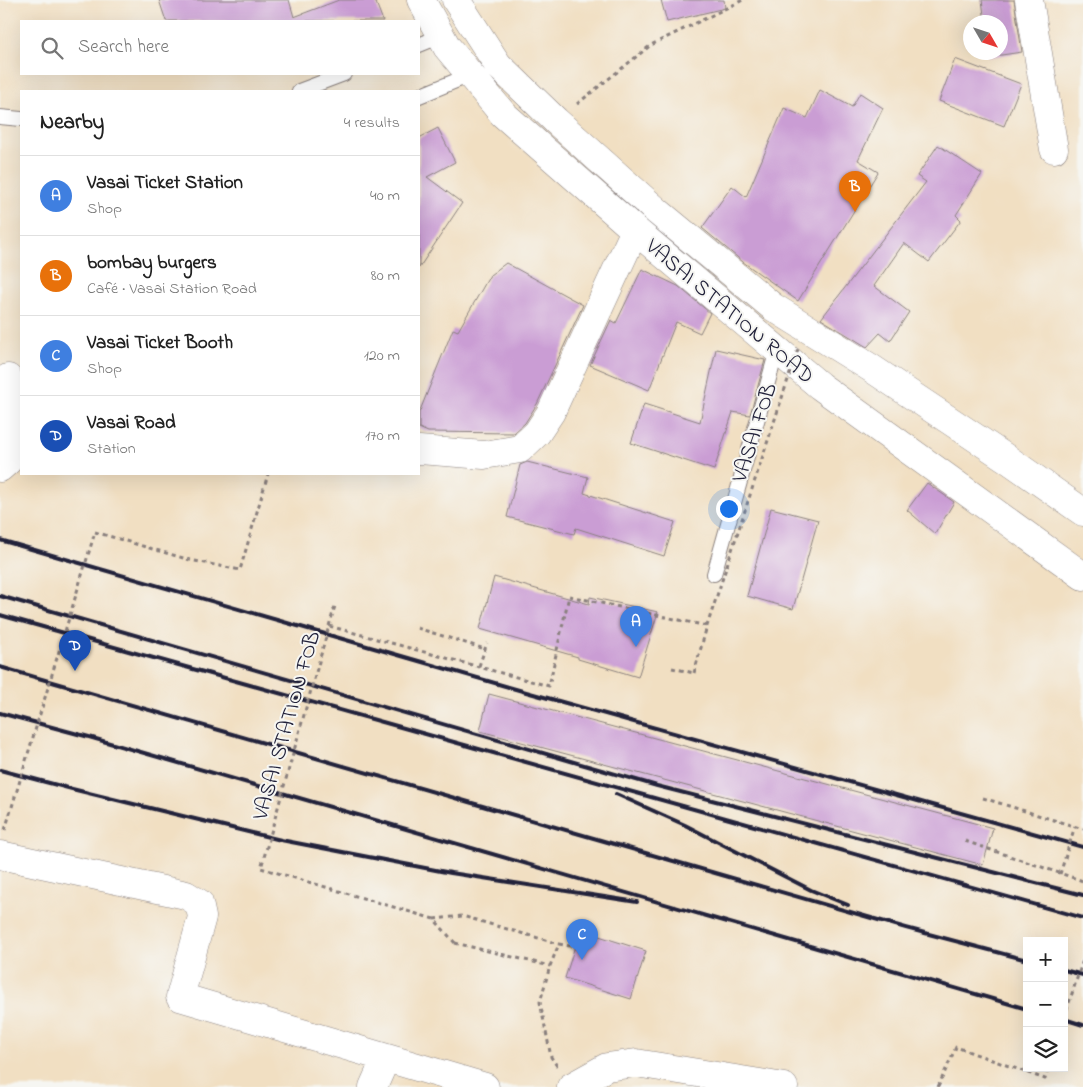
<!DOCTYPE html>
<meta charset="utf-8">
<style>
body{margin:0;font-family:"Indie Flower",sans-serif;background:#f6f6f6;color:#222}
.controls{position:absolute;right:15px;bottom:15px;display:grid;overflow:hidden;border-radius:0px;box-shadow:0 5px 20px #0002}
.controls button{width:45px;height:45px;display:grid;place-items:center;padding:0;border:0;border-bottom:1px solid #e0e0e0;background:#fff;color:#222;font:25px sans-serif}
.compass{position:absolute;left:963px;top:15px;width:45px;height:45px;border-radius:50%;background:#fff;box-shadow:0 5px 20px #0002;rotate:129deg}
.you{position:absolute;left:728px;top:508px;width:18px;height:18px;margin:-12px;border:4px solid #fff;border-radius:50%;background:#1a73e8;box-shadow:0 0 0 8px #1a73e833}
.badge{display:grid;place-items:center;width:32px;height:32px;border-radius:50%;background:#c8321e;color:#fff;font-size:16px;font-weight:700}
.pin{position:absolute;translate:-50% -41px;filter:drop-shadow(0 1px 2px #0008)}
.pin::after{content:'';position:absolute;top:26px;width:18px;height:15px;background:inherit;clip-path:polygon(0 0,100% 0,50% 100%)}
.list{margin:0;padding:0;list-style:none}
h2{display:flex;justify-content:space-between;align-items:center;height:65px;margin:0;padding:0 20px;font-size:21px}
h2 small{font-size:16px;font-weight:400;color:#767676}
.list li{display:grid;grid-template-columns:32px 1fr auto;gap:15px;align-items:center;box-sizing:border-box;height:80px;padding:0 20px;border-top:1px solid #e0e0e0}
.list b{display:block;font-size:19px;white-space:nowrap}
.list p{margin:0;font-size:16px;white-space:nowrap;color:#767676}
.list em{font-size:16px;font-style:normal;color:#767676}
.icon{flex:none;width:28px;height:28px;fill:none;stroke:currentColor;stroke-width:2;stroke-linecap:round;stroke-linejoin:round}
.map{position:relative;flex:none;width:1083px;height:1087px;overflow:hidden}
.search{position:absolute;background:#fff;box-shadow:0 5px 20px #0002;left:20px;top:20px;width:400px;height:55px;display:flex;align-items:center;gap:12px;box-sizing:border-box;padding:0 18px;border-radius:0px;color:#767676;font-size:19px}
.panel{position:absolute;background:#fff;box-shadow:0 5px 20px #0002;left:20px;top:90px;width:400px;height:385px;border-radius:0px}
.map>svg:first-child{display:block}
</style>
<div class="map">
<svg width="1083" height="1087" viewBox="0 0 1083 1087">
<rect width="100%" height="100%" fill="#f6f6f2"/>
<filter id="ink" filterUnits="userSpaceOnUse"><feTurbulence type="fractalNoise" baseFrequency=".02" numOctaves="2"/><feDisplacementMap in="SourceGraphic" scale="10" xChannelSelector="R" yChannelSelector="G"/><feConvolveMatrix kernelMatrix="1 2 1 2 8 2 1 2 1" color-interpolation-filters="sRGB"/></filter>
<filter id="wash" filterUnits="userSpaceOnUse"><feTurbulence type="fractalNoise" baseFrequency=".0096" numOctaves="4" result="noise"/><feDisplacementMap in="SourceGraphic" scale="20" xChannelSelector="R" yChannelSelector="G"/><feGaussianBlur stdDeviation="1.12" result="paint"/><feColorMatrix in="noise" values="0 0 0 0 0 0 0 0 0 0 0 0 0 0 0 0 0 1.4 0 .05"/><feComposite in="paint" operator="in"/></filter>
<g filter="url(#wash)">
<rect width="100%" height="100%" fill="#f1dfc2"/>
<g id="blocks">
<path fill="#ca9dd4" d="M 159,0 L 289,0 L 294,17 L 339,0 L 375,0 L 383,21 L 166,21 Z
M 661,0 L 724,0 L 725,8 L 667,22 Z
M 982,0 L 1014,0 L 1022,52 L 988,57 L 988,52 L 1000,52 L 1000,22 L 985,22 Z
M 955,59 L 1021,84 L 1004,126 L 939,101 Z
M 820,90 L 852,107 L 860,93 L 883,108 L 858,160 L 878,172 L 798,301 L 743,262 L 702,228 L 732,186 L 746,197 L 784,108 L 807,118 Z
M 438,128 L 455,162 L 427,177 L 462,203 L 419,268 L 419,138 Z
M 938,145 L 982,174 L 956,215 L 961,220 L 929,262 L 904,243 L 874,286 L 909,312 L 890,341 L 880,333 L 867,347 L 821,319 L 926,182 L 917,176 Z
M 506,263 L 583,305 L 537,404 L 525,423 L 514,433 L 428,432 L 419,428 L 419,413 L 453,329 L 458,331 L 490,275 Z
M 642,269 L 678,286 L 710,313 L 700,333 L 676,322 L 649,390 L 590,365 L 611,320 L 616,323 Z
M 716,349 L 765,360 L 750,415 L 733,412 L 714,470 L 631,443 L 644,404 L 700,422 Z
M 527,462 L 588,477 L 584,493 L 675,522 L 664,556 L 576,528 L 574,534 L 507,517 L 520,465 Z
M 927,483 L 954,502 L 935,534 L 907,510 Z
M 771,508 L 818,520 L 793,609 L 747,596 Z
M 494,577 L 589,604 L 590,597 L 658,612 L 638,677 L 578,659 L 578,657 L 480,629 Z
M 489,694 L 993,828 L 983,865 L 480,731 Z
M 580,930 L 646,951 L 631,999 L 565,978 Z"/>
</g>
</g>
<g filter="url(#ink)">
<use href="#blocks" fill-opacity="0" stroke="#8a807e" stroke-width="1"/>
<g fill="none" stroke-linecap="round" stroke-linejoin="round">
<defs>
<path id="lane" d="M 419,45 L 441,36
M 299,91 L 344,74
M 419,96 L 470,75
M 0,117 L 21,119
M 714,574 L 777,350"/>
<path id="street" d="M 421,0 L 447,47 L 503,114 L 635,230 L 820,386 L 1083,576
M 456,0 L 498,65 L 556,121 L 658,212 L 773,307 L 871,368 L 1006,458 L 1083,512
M 1029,0 L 1054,149
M 419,450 L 484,455 L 520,449 L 537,433 L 551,412 L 635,230
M 0,468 L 8,461 L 8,378
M 0,855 L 186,895 L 199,903 L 202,917 L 180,997 L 485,1087
M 373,1087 L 386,1058
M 571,1087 L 607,1067 L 636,1063 L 784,1087"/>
</defs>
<use href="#lane" stroke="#8a807e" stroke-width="16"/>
<use href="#street" stroke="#8a807e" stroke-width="29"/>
<path stroke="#8a807e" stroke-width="3" stroke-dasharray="4 4" stroke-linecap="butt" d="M 577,104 L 651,45 L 743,0
M 95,532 L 190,560 L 240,570 L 268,474
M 329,626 L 335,606
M 417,628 L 485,649
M 479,666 L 487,643
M 672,668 L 694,673
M 983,798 L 1083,829
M 965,841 L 1083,881
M 434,919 L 462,916 L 559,944
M 455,943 L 550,966
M 557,1066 L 551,1057 L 540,1002 L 550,966 L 559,944 L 575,947
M 938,1087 L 956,1047 L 1045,1079 L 1048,1068"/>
<use href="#lane" stroke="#fff" stroke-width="14"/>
<use href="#street" stroke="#fff" stroke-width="28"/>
<path stroke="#22223b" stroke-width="4" d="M 0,540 L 519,690 L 1083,847
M 0,596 L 657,786 L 1083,895
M 0,615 L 1083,918
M 0,667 L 906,928 L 1027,960
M 0,713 L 89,737 L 1027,1009
M 0,770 L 72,789 L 281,840 L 451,873 L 637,902
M 616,794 L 685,825 L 811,890 L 848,905
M 1064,970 L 1083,975
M 1064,1019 L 1083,1025"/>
<path stroke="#8a807e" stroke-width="3" stroke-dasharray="4 4" stroke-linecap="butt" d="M 694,673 L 707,626 L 799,346
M 5,830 L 95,532
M 1060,874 L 1075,826
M 455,943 L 434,919 L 261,868 L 329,626 L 549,686 L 569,596 L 707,626
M 1064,1018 L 1083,960"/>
</g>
</g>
<g text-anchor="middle" stroke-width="4" stroke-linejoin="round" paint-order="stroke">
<g font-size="22" fill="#22223b" stroke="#f6f6f2">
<text transform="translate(731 310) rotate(40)" y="8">VASAI STATION ROAD</text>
<text transform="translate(753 432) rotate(-72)" y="8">VASAI FOB</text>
<text transform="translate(285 725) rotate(-74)" y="8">VASAI STATION FOB</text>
</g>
</g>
</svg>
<div class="controls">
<button>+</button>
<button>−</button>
<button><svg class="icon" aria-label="layers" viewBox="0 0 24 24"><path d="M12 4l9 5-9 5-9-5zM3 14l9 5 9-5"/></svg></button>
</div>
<svg class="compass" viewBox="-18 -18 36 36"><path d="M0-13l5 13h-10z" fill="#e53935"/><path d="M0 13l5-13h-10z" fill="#767676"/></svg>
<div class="you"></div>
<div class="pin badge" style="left:636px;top:647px;background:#3f7fe0">A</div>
<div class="pin badge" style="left:855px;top:212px;background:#e8710a">B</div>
<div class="pin badge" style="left:582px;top:960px;background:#3f7fe0">C</div>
<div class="pin badge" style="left:75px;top:671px;background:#1a4fb4">D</div>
<div class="search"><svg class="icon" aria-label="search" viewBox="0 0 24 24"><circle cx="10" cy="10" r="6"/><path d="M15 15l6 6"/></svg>Search here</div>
<section class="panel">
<h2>Nearby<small>4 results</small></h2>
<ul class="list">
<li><span class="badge" style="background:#3f7fe0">A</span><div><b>Vasai Ticket Station</b><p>Shop</p></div><em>40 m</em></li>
<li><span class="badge" style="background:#e8710a">B</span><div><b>bombay burgers</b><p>Café · Vasai Station Road</p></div><em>80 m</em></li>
<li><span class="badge" style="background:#3f7fe0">C</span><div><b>Vasai Ticket Booth</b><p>Shop</p></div><em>120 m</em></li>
<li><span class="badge" style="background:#1a4fb4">D</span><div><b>Vasai Road</b><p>Station</p></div><em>170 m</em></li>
</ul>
</section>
</div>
